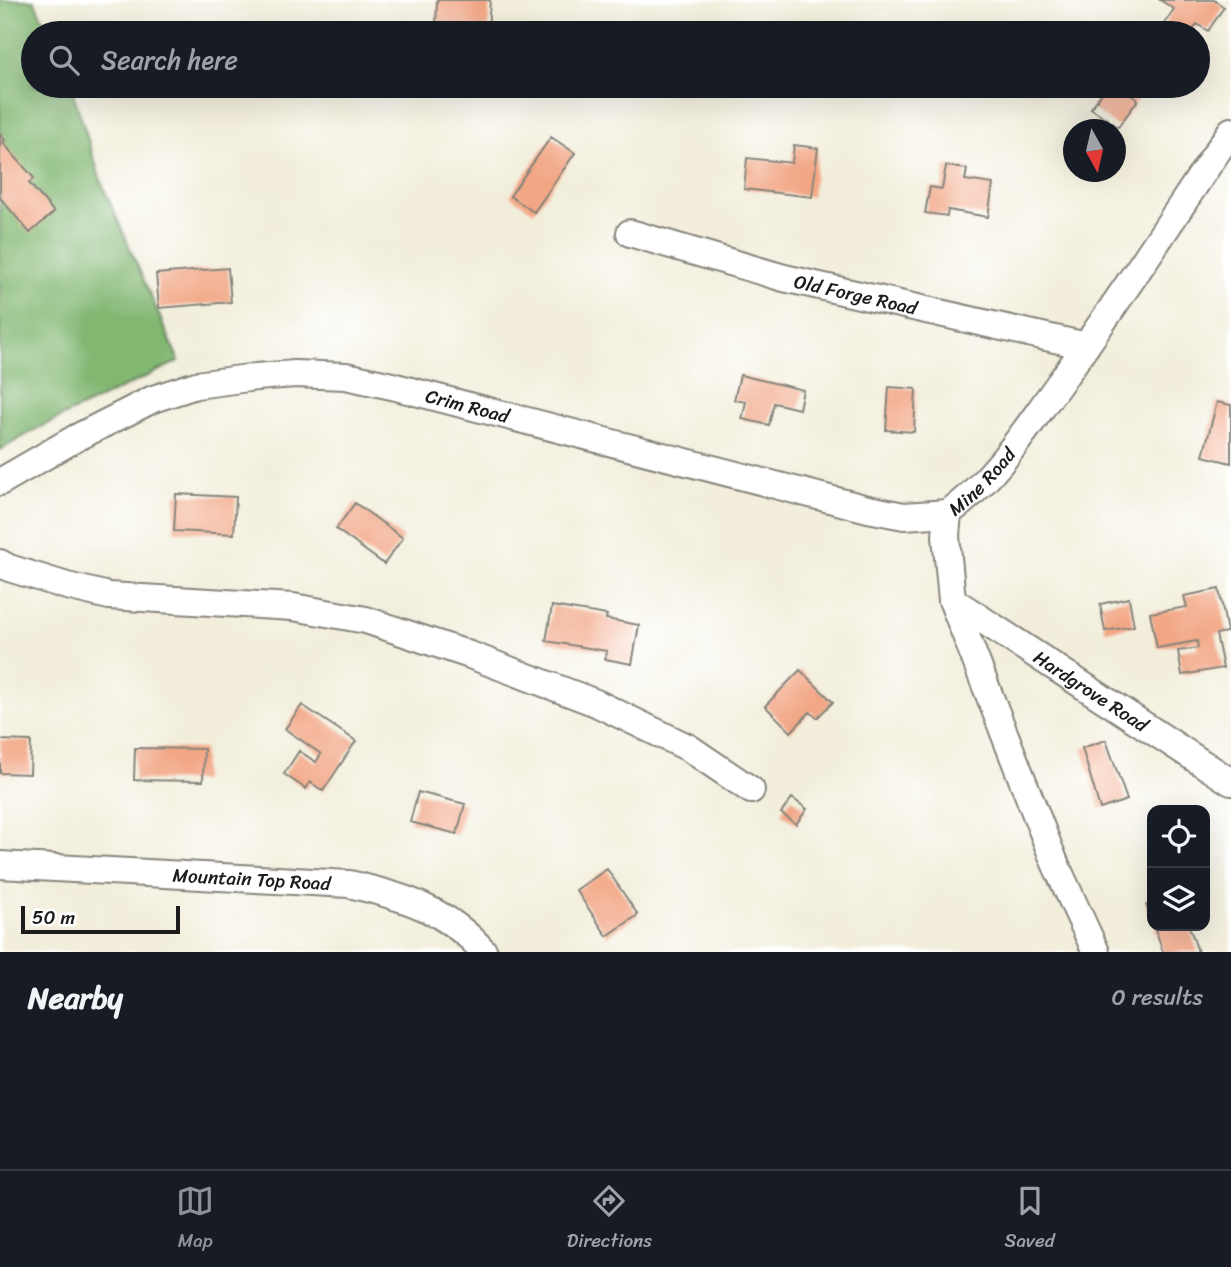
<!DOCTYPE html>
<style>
body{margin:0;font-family:Sriracha,sans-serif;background:#20242c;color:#f1f3f6}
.controls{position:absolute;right:21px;bottom:21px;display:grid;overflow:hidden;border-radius:14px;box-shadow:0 7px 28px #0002}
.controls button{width:63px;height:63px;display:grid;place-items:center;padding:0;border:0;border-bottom:2px solid #363941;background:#171b24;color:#f1f3f6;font:35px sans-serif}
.compass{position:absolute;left:1063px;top:119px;width:63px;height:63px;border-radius:50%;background:#171b24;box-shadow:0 7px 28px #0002;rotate:172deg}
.scale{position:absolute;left:21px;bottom:18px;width:159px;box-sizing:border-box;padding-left:7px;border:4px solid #1c1c1c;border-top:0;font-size:19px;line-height:24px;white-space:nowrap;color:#1c1c1c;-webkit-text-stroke:5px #fff;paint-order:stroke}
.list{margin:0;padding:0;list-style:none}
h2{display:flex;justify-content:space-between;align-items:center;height:91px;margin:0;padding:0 28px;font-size:30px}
h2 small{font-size:23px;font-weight:400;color:#9ea1a6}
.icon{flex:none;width:38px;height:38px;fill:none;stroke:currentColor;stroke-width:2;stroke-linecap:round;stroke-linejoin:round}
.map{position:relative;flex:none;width:1231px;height:952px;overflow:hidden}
.search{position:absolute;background:#171b24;box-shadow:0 7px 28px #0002;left:21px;right:21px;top:21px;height:77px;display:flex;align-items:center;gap:18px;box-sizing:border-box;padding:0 24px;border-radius:38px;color:#9ea1a6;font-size:26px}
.sheet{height:217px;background:#171b24}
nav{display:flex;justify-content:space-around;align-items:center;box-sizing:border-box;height:98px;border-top:2px solid #363941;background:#171b24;font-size:19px;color:#9ea1a6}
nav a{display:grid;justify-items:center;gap:4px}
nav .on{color:#8c9099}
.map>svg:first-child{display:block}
</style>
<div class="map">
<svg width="1231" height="952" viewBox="0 0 1231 952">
<rect width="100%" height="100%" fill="#fff"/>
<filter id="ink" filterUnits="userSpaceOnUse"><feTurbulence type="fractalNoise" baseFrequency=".0143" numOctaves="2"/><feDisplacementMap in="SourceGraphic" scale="14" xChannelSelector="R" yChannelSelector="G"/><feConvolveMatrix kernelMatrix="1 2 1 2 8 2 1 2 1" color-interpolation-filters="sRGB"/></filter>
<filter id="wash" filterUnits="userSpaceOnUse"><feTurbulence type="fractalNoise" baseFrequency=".00686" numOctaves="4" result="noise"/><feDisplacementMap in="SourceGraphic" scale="28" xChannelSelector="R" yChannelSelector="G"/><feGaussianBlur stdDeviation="1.57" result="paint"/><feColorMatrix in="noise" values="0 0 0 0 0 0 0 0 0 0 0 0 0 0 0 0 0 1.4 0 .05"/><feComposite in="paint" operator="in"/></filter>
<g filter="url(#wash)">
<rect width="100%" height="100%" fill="#f2eedb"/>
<path fill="#82b772" stroke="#4f6a47" stroke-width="2" d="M 0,0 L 34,0 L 49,33 L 33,33 L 33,86 L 71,86 L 102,184 L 179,361 L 40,427 L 0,450 Z"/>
<g id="blocks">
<path fill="#f2a684" d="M 437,0 L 490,0 L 488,31 L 436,29 Z
M 1160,0 L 1214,0 L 1224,7 L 1208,31 L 1197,24 L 1191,33 L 1177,33 L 1164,24 L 1174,9 Z
M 1107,86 L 1118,91 L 1121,87 L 1138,100 L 1118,127 L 1091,108 Z
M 0,134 L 5,140 L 3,143 L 34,178 L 29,183 L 54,212 L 30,233 L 0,198 Z
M 551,137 L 575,153 L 534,212 L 510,196 Z
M 794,145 L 818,148 L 812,197 L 744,189 L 747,158 L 792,163 Z
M 946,166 L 967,169 L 965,180 L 993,184 L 988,217 L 948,210 L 947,216 L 925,213 L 930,187 L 942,189 Z
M 228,268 L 231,302 L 159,308 L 156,274 Z
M 740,375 L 803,390 L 799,409 L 774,403 L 769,425 L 742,419 L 746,402 L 734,400 Z
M 889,387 L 916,389 L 914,432 L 886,430 Z
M 1217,402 L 1231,405 L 1231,463 L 1203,456 Z
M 176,494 L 236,497 L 234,534 L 174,531 Z
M 355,503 L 403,538 L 384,564 L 336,529 Z
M 1219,589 L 1227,632 L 1216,634 L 1223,668 L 1182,675 L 1178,651 L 1198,648 L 1197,641 L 1157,648 L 1150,613 L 1187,607 L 1184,596 Z
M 1129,598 L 1134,626 L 1105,631 L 1100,604 Z
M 552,606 L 607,615 L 606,619 L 639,625 L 632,664 L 605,659 L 607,651 L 546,641 Z
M 800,670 L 833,702 L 817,718 L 810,712 L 791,732 L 765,706 Z
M 302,705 L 356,741 L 323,791 L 310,782 L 306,789 L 284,774 L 299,751 L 316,762 L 321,754 L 285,729 Z
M 0,740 L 31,741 L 30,774 L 0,773 Z
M 1106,740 L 1127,800 L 1100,809 L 1082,748 Z
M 135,748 L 204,749 L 203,781 L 134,780 Z
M 418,792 L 465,804 L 457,834 L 410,822 Z
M 792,798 L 807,809 L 796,824 L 781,813 Z
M 607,869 L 638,915 L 607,936 L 576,890 Z
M 1152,903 L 1152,921 L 1146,905 Z
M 1154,926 L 1189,926 L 1198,952 L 1163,952 Z"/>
</g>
</g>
<g filter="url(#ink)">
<use href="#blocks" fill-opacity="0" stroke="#87857c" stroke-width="2"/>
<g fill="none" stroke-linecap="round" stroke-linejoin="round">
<defs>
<g id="minor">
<path id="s1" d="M 630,233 L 784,278 L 1086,346"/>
<path id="s2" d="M 0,482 L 76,438 L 153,399 L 196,385 L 256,377 L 295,374 L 346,376 L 392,386 L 868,509 L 904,516 L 948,513"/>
<path d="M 0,563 L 9,568 L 67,586 L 109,596 L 293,607 L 366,620 L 470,655 L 596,703 L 689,748 L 751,790"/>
<path id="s3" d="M 952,600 L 1231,782"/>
<path id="s4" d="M 0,865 L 349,884 C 402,896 448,910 484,952"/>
<path id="s5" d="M 1096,952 L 1055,863 L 952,600 L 946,536 L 948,513 C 994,480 1023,433 1056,388 C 1117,304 1173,217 1231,131"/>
</g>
</defs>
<use href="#minor" stroke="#87857c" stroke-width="30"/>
<use href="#minor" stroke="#fff" stroke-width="26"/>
</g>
</g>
<g text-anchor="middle" stroke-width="7" stroke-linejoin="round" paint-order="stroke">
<g font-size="19" fill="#1c1c1c" stroke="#fff">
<text dy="7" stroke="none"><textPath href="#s1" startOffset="234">Old Forge Road</textPath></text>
<text dy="7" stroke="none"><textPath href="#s2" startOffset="495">Crim Road</textPath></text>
<text dy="7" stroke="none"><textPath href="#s5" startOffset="514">Mine Road</textPath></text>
<text dy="7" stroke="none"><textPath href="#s3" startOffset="166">Hardgrove Road</textPath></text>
<text dy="7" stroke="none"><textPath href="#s4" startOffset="252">Mountain Top Road</textPath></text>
</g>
</g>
</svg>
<div class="controls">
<button><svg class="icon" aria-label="locate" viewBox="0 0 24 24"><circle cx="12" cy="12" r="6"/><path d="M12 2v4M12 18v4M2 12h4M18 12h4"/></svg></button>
<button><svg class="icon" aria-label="layers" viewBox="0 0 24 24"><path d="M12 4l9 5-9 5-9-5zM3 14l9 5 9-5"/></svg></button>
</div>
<svg class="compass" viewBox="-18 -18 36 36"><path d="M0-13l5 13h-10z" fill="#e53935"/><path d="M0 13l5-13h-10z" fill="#9ea1a6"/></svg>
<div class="scale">50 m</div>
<div class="search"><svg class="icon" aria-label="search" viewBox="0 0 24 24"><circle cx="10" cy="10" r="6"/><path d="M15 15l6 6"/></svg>Search here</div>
</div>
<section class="sheet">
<h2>Nearby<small>0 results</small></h2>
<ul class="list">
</ul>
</section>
<nav>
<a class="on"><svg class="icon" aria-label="map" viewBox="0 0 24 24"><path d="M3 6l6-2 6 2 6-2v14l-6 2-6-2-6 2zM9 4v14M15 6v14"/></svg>Map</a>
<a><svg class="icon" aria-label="directions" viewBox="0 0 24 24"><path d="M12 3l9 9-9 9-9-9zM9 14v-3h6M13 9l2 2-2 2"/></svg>Directions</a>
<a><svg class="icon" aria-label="saved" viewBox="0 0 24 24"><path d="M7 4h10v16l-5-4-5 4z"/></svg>Saved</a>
</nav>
